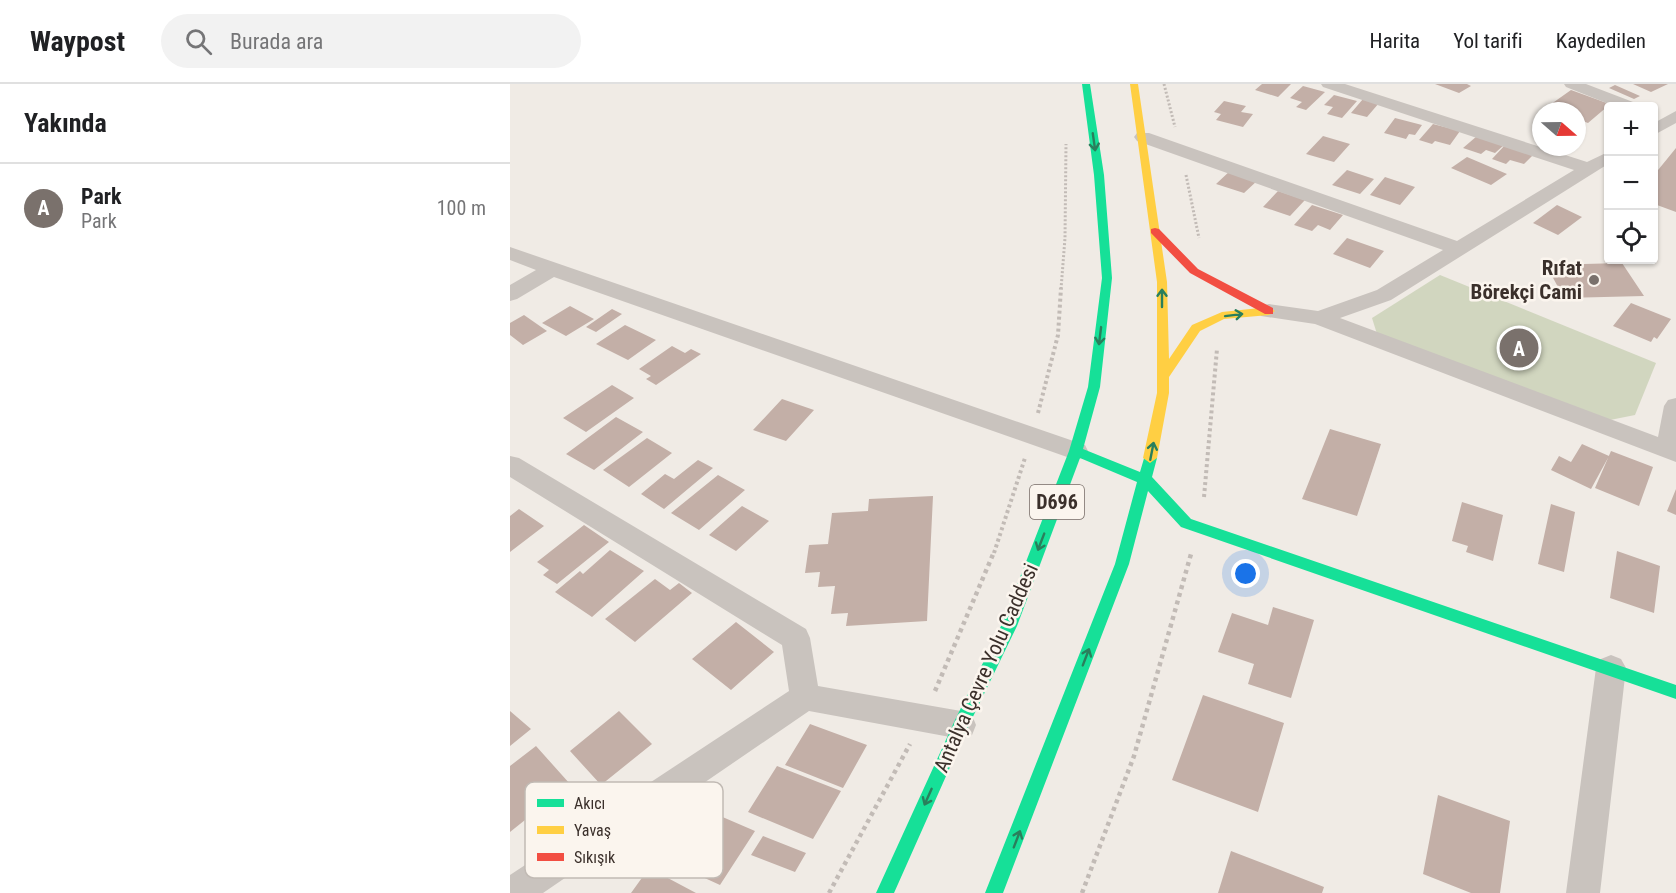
<!DOCTYPE html>
<html lang="tr">
<meta charset="utf-8">
<style>
body{margin:0;font-family:"Roboto Condensed",sans-serif;background:#f2f2f2;color:#202124}
.controls{position:absolute;right:18px;top:18px;display:grid;overflow:hidden;border-radius:6px;box-shadow:0 2px 4px #0004}
.controls button{width:54px;height:54px;display:grid;place-items:center;padding:0;border:0;border-bottom:2px solid #e0e0e0;background:#fff;color:#202124;font:30px sans-serif}
.compass{position:absolute;left:1022px;top:18px;width:54px;height:54px;border-radius:50%;background:#fff;box-shadow:0 2px 4px #0004;rotate:110deg}
.you{position:absolute;left:736px;top:490px;width:21px;height:21px;margin:-15px;border:4px solid #fff;border-radius:50%;background:#1a73e8;box-shadow:0 0 0 9px #1a73e833}
.badge{display:grid;place-items:center;width:39px;height:39px;border-radius:50%;background:#7a716c;color:#fff;font-size:20px;font-weight:700}
.pin{position:absolute;translate:-50% -50%;border:3px solid #fff;box-shadow:0 2px 6px #0006}
.list{margin:0;padding:0;list-style:none}
h2{display:flex;justify-content:space-between;align-items:center;height:78px;margin:0;padding:0 24px;font-size:26px}
h2 small{font-size:20px;font-weight:400;color:#757577}
.list li{display:grid;grid-template-columns:39px 1fr auto;gap:18px;align-items:center;box-sizing:border-box;height:90px;padding:0 24px;border-top:2px solid #e0e0e0}
.list b{display:block;font-size:22px;white-space:nowrap}
.list p{margin:0;font-size:20px;white-space:nowrap;color:#757577}
.list em{font-size:20px;font-style:normal;color:#757577}
.icon{flex:none;width:33px;height:33px;fill:none;stroke:currentColor;stroke-width:2;stroke-linecap:round;stroke-linejoin:round}
.map{position:relative;flex:none;width:1166px;height:809px;overflow:hidden}
header{display:flex;align-items:center;gap:36px;box-sizing:border-box;height:84px;padding:0 30px;background:#fff;border-bottom:2px solid #e0e0e0}
header strong{font-size:28px}
nav{display:flex;gap:33px;margin-inline-start:auto;font-size:21px}
.search{width:420px;height:54px;background:#f2f2f2;display:flex;align-items:center;gap:15px;box-sizing:border-box;padding:0 21px;border-radius:33px;color:#757577;font-size:22px}
main{display:flex}
aside{flex:1;background:#fff}
.map>svg:first-child{display:block}
</style>
<header>
<strong>Waypost</strong>
<div class="search"><svg class="icon" aria-label="search" viewBox="0 0 24 24"><circle cx="10" cy="10" r="6"/><path d="M15 15l6 6"/></svg>Burada ara</div>
<nav><a>Harita</a><a>Yol tarifi</a><a>Kaydedilen</a></nav>
</header>
<main>
<aside>
<h2>Yakında<small></small></h2>
<ul class="list">
<li><span class="badge">A</span><div><b>Park</b><p>Park</p></div><em>100 m</em></li>
</ul>
</aside>
<div class="map">
<svg width="1166" height="809" viewBox="0 0 1166 809">
<rect width="100%" height="100%" fill="#f0ebe5"/>
<path fill="#d1d6bf" d="M 930,191 L 1146,279 L 1125,331 L 1100,336 L 867,250 L 862,234 Z"/>
<path fill="#c3afa7" d="M 752,0 L 781,0 L 768,13 L 745,6 Z
M 925,0 L 957,0 L 961,2 L 949,9 Z
M 1123,0 L 1158,0 L 1141,8 Z
M 1105,1 L 1130,12 L 1124,15 L 1099,4 Z
M 793,2 L 815,8 L 796,26 L 786,23 L 792,18 L 780,14 Z
M 1061,6 L 1105,22 L 1098,22 L 1078,39 L 1067,35 L 1067,27 L 1047,27 L 1037,23 Z
M 824,11 L 847,17 L 832,34 L 817,30 L 823,23 L 814,21 Z
M 853,15 L 869,19 L 857,33 L 841,29 Z
M 714,17 L 736,22 L 731,28 L 743,30 L 733,43 L 706,36 L 711,30 L 704,28 Z
M 885,34 L 912,41 L 905,51 L 899,50 L 896,55 L 874,49 Z
M 923,40 L 950,47 L 940,61 L 925,57 L 922,60 L 909,56 Z
M 813,52 L 840,60 L 824,78 L 796,70 Z
M 967,52 L 994,61 L 985,69 L 976,66 L 971,70 L 953,64 Z
M 995,61 L 1023,71 L 1014,80 L 1000,76 L 996,80 L 982,75 Z
M 1166,64 L 1166,128 L 1147,121 L 1144,126 L 1144,91 Z
M 957,73 L 997,90 L 981,101 L 941,84 Z
M 721,86 L 748,96 L 734,109 L 706,100 Z
M 837,86 L 864,95 L 850,110 L 822,101 Z
M 875,93 L 905,103 L 890,121 L 860,111 Z
M 768,107 L 795,116 L 780,132 L 753,123 Z
M 802,121 L 833,131 L 820,146 L 808,141 L 802,147 L 784,141 Z
M 1047,121 L 1072,133 L 1048,151 L 1023,139 Z
M 837,154 L 874,167 L 860,184 L 823,170 Z
M 1112,179 L 1134,212 L 1054,214 L 1036,181 Z
M 1121,219 L 1161,235 L 1147,255 L 1144,253 L 1141,258 L 1103,242 Z
M 60,222 L 84,235 L 56,252 L 32,239 Z
M 102,225 L 112,230 L 86,248 L 76,243 Z
M 14,231 L 37,247 L 13,261 L 0,251 L 0,239 Z
M 115,241 L 146,256 L 118,276 L 86,260 Z
M 162,262 L 175,269 L 181,265 L 191,270 L 146,301 L 136,295 L 141,292 L 129,285 Z
M 102,301 L 124,314 L 76,348 L 53,334 Z
M 272,315 L 304,326 L 276,357 L 243,346 Z
M 106,333 L 133,348 L 84,386 L 56,370 Z
M 820,345 L 871,360 L 847,432 L 792,415 Z
M 137,354 L 162,369 L 119,403 L 93,386 Z
M 1072,360 L 1099,372 L 1081,405 L 1041,386 L 1049,372 L 1061,378 Z
M 1101,367 L 1143,383 L 1129,422 L 1085,404 Z
M 188,376 L 203,384 L 154,425 L 131,410 L 155,390 L 164,395 Z
M 208,391 L 235,406 L 189,446 L 161,429 Z
M 1166,405 L 1166,431 L 1157,427 Z
M 423,412 L 417,537 L 336,542 L 338,529 L 321,530 L 325,502 L 308,503 L 310,488 L 295,489 L 299,461 L 318,460 L 322,429 L 358,427 L 359,415 Z
M 952,418 L 993,431 L 983,477 L 956,468 L 958,462 L 942,457 Z
M 1041,420 L 1065,428 L 1054,488 L 1028,480 Z
M 232,422 L 259,437 L 226,467 L 199,451 Z
M 9,425 L 34,442 L 0,468 L 0,432 Z
M 74,441 L 99,458 L 47,500 L 33,491 L 39,486 L 27,478 Z
M 100,466 L 134,487 L 82,533 L 45,508 L 70,487 L 73,490 Z
M 1107,467 L 1150,482 L 1144,529 L 1100,514 Z
M 145,495 L 160,506 L 169,499 L 182,509 L 125,558 L 95,535 Z
M 763,523 L 804,536 L 781,614 L 738,600 L 744,580 L 708,568 L 722,529 L 758,541 Z
M 226,538 L 264,568 L 221,606 L 182,575 Z
M 693,611 L 774,639 L 748,728 L 662,696 Z
M 0,627 L 21,645 L 0,662 Z
M 109,627 L 142,660 L 91,701 L 60,667 Z
M 300,640 L 357,661 L 333,704 L 275,681 Z
M 26,662 L 60,700 L 0,748 L 0,682 Z
M 267,682 L 331,707 L 303,755 L 238,728 Z
M 928,711 L 1000,737 L 990,809 L 961,809 L 913,790 Z
M 187,722 L 245,747 L 210,801 L 151,774 Z
M 253,752 L 296,769 L 285,788 L 241,771 Z
M 721,767 L 814,803 L 812,809 L 708,809 Z
M 139,784 L 186,809 L 121,809 Z"/>
<g fill="none" stroke-linecap="round" stroke-linejoin="round">
<path stroke="#c2bbb6" stroke-width="3" stroke-dasharray="2 2" stroke-linecap="butt" d="M 654,0 L 665,43
M 676,91 L 689,154
M 551,205 L 555,154 L 556,60"/>
<path stroke="#c2bbb6" stroke-width="4" stroke-dasharray="3 3" stroke-linecap="butt" d="M 528,329 L 548,251 L 551,204
M 694,413 L 707,265
M 484,469 L 515,374"/>
<path stroke="#c2bbb6" stroke-width="4.5" stroke-dasharray="4 4" stroke-linecap="butt" d="M 425,607 L 484,468
M 319,809 L 400,660
M 572,809 L 624,672 L 681,470"/>
<path fill="#c9c3be" fill-rule="evenodd" d="M 811,0 L 835,0 L 1077,78 L 1098,68 L 1098,80 L 881,216 L 830,234 L 1148,353 L 1154,322 L 1158,316 L 1166,314 L 1166,378 L 805,240 L 751,232 L 748,227 L 751,222 L 759,220 L 808,227 L 867,206 L 933,166 L 627,57 L 624,53 L 627,49 L 639,49 L 947,157 L 1064,86 L 813,3 Z
M 1054,0 L 1076,0 L 1123,18 L 1125,22 L 1104,22 L 1056,3 Z
M 1166,27 L 1166,39 L 1144,51 L 1144,39 Z
M 0,163 L 575,361 L 578,367 L 575,373 L 566,376 L 557,373 L 44,193 L 7,215 L 0,217 L 0,201 L 26,186 L 0,176 Z
M 0,372 L 9,374 L 296,545 L 300,554 L 308,602 L 451,627 L 462,631 L 466,641 L 462,651 L 451,655 L 299,627 L 33,809 L 0,809 L 0,791 L 279,607 L 272,561 L 0,393 Z
M 1101,571 L 1111,575 L 1116,584 L 1090,809 L 1056,809 L 1086,584 L 1091,575 Z"/>
<path fill="#16e098" fill-rule="evenodd" d="M 572,0 L 580,0 L 594,91 L 602,194 L 590,303 L 573,365 L 630,388 L 635,371 L 645,371 L 647,374 L 642,393 L 681,435 L 1166,601 L 1166,615 L 671,443 L 638,407 L 619,480 L 493,809 L 475,809 L 605,480 L 627,398 L 570,374 L 507,542 L 457,645 L 384,809 L 366,809 L 445,636 L 491,542 L 559,367 L 578,303 L 592,194 L 584,91 Z"/>
<path fill="#ffcf43" fill-rule="evenodd" d="M 620,0 L 628,0 L 657,198 L 659,275 L 682,241 L 712,228 L 759,223 L 765,227 L 759,231 L 714,235 L 690,247 L 659,293 L 659,309 L 647,374 L 640,379 L 633,374 L 647,309 L 647,198 Z"/>
<path fill="#f24e42" fill-rule="evenodd" d="M 645,144 L 649,145 L 688,185 L 763,224 L 763,230 L 755,230 L 680,189 L 641,149 L 641,145 Z"/>
</g>
<defs><path id="oneway-shaft" d="M-6 0H5M1.5-3L5.5 0L1.5 3" fill="none" stroke-width="1.6" stroke-linecap="round" stroke-linejoin="round" transform="scale(1.5)"/></defs>
<g stroke="#2a7f5c">
<use href="#oneway-shaft" transform="translate(584 58) rotate(82)"/>
<use href="#oneway-shaft" transform="translate(652 214) rotate(-90)"/>
<use href="#oneway-shaft" transform="translate(724 231) rotate(-7)"/>
<use href="#oneway-shaft" transform="translate(590 252) rotate(97)"/>
<use href="#oneway-shaft" transform="translate(642 367) rotate(-79)"/>
<use href="#oneway-shaft" transform="translate(531 458) rotate(111)"/>
<use href="#oneway-shaft" transform="translate(576 573) rotate(-69)"/>
<use href="#oneway-shaft" transform="translate(418 713) rotate(114)"/>
<use href="#oneway-shaft" transform="translate(507 755) rotate(-69)"/>
</g>
<circle fill="#7a716c" stroke="#fbf5ee" stroke-width="2" cx="1084" cy="196" r="6"/>
<g text-anchor="middle" stroke-width="5" stroke-linejoin="round" paint-order="stroke">
<rect fill="#fbf5ee" stroke="#756b66" stroke-width="1.5" x="520" y="401" width="54" height="34" rx="4.5"/>
<g font-size="20" font-weight="bold" fill="#3b302b">
<text x="547" y="425">D696</text>
</g>
<g font-size="21" font-weight="bold" fill="#3b302b" stroke="#fbf5ee" text-anchor="end">
<text x="1072" y="191">Rıfat<tspan x="1072" dy="24">Börekçi Cami</tspan></text>
</g>
<g font-size="21" fill="#3b302b" stroke="#fbf5ee">
<text transform="translate(476 584) rotate(-66)" y="7">Antalya Çevre Yolu Caddesi</text>
</g>
</g>
<rect x="15" y="698" width="198" height="96" rx="9" fill="#fbf5ee" stroke="#c1bab4" stroke-width="1.5"/>
<rect x="27" y="715" width="27" height="8" fill="#16e098"/>
<rect x="27" y="742" width="27" height="8" fill="#ffcf43"/>
<rect x="27" y="769" width="27" height="8" fill="#f24e42"/>
<g font-size="16" fill="#3b302b">
<text x="64" y="725">Akıcı</text>
<text x="64" y="752">Yavaş</text>
<text x="64" y="779">Sıkışık</text>
</g>
</svg>
<div class="controls">
<button>+</button>
<button>−</button>
<button><svg class="icon" aria-label="locate" viewBox="0 0 24 24"><circle cx="12" cy="12" r="6"/><path d="M12 2v4M12 18v4M2 12h4M18 12h4"/></svg></button>
</div>
<svg class="compass" viewBox="-18 -18 36 36"><path d="M0-13l5 13h-10z" fill="#e53935"/><path d="M0 13l5-13h-10z" fill="#757577"/></svg>
<div class="you"></div>
<div class="pin badge" style="left:1009px;top:264px">A</div>
</div>
</main>
